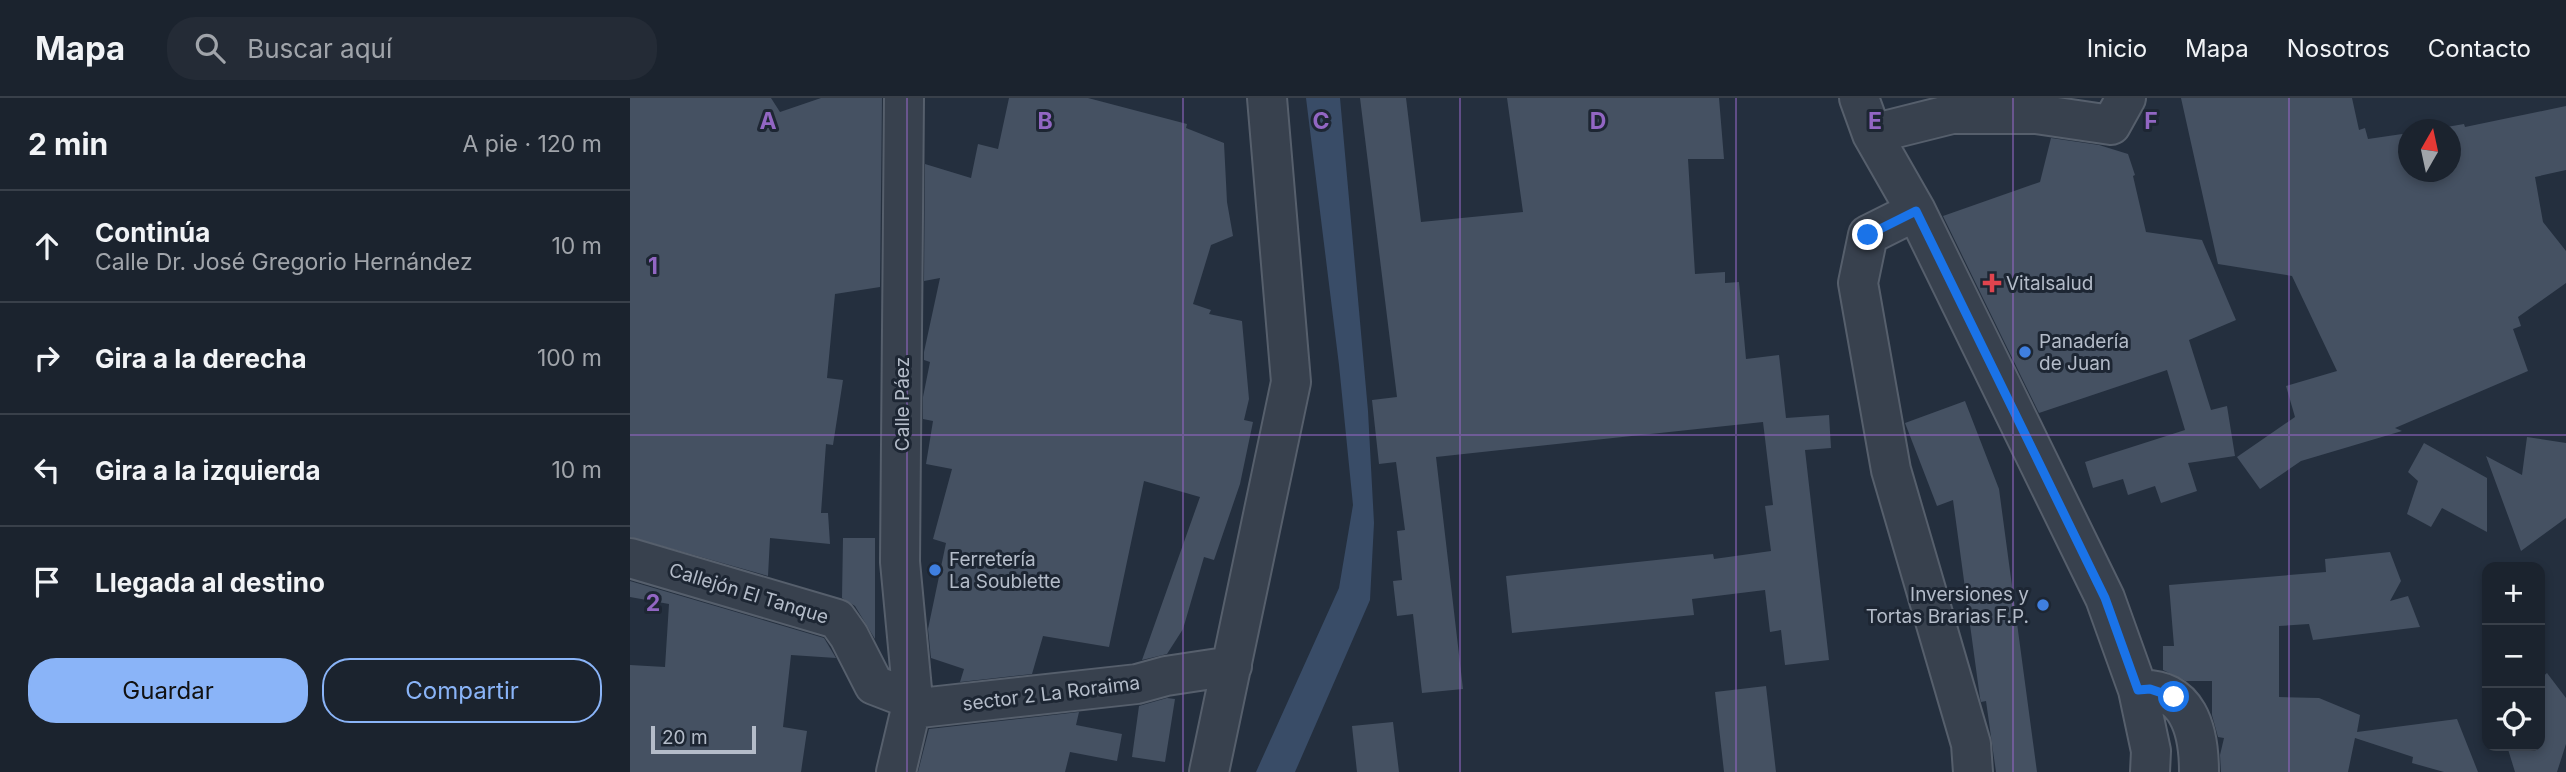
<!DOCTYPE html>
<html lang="es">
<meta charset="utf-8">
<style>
body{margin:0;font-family:Inter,sans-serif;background:#242b36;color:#f1f3f6}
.controls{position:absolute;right:21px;bottom:21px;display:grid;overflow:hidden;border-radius:14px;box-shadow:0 4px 10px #0003}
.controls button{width:63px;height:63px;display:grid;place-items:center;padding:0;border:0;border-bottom:2px solid #39404a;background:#1b232e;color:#f1f3f6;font:35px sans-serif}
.compass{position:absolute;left:1768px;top:21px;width:63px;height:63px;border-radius:50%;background:#1b232e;box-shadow:0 4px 10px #0003;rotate:9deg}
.scale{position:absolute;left:21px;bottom:18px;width:105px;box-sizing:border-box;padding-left:7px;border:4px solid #b4bcc9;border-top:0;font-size:19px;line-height:24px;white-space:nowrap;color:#b4bcc9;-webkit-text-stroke:5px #1d2633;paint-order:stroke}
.stop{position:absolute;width:21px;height:21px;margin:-16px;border:5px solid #1a73e8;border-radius:50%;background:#fff}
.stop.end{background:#1a73e8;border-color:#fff;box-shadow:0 2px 7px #0008}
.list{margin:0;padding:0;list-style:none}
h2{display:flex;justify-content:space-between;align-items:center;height:91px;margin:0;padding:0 28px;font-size:30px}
h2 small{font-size:23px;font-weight:400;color:#a0a4aa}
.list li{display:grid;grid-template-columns:46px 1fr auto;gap:21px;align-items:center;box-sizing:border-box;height:112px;padding:0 28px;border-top:2px solid #39404a}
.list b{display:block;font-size:26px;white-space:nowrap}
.list p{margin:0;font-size:23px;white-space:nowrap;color:#a0a4aa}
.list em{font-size:23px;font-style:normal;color:#a0a4aa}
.actions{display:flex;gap:14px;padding:21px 28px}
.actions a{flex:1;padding:16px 0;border:2px solid #8ab4f8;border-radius:28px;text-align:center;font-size:24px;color:#8ab4f8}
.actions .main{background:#8ab4f8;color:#111}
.icon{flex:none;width:38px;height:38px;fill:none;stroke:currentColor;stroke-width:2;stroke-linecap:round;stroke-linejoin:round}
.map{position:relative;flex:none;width:1936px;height:674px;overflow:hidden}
header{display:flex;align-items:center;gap:42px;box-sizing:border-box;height:98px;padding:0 35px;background:#1b232e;border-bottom:2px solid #39404a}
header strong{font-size:33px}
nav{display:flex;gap:38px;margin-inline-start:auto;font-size:24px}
.search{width:490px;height:63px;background:#242b36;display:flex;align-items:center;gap:18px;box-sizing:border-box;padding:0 24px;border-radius:28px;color:#a0a4aa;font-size:26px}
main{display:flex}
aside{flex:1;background:#1b232e}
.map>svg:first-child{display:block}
</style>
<header>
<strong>Mapa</strong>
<div class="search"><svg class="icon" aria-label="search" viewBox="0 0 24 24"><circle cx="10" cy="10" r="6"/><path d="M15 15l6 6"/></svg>Buscar aquí</div>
<nav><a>Inicio</a><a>Mapa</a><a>Nosotros</a><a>Contacto</a></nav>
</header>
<main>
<aside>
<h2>2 min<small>A pie · 120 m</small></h2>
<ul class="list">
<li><svg class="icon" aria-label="ahead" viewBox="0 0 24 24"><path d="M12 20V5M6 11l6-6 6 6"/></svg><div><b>Continúa</b><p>Calle Dr. José Gregorio Hernández</p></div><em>10 m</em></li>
<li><svg class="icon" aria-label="right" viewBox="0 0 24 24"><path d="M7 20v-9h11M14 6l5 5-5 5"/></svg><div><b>Gira a la derecha</b></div><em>100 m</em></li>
<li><svg class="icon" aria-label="left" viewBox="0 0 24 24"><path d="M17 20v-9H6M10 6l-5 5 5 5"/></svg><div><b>Gira a la izquierda</b></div><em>10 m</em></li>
<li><svg class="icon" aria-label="arrive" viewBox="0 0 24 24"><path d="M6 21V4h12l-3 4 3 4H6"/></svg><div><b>Llegada al destino</b></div></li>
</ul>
<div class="actions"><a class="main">Guardar</a><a>Compartir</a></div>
</aside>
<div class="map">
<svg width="1936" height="674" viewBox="0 0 1936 674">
<rect width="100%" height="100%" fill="#242f3e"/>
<path fill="#394c67" d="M 676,0 L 710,0 L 738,313 L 744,425 L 740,502 L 665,674 L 626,674 L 709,490 L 723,407 L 709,267 Z"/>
<path fill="#455162" d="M 0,0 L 141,0 L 150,14 L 191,0 L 252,0 L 250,189 L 205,196 L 197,280 L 213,282 L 203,347 L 196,346 L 191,415 L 198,415 L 200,446 L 140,440 L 138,478 L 0,439 Z
M 379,0 L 458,0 L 557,26 L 556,30 L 594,45 L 597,104 L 603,138 L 581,147 L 563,206 L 581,212 L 579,216 L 612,223 L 619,301 L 614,322 L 623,324 L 610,386 L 584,462 L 574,459 L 553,531 L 537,556 L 512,562 L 570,399 L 514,383 L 479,549 L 413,538 L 402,576 L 330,584 L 334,571 L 301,560 L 298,531 L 316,445 L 303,441 L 322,371 L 296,366 L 303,323 L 293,321 L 293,299 L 300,264 L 294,262 L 294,254 L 310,180 L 294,183 L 295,66 L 341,80 L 348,46 L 368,51 Z
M 730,0 L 776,0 L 791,124 L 893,114 L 877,0 L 1089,0 L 1094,61 L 1058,61 L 1065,176 L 1095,174 L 1095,185 L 1109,184 L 1116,261 L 1149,257 L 1156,320 L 1199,317 L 1201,350 L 1175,352 L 1199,562 L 1155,567 L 1151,532 L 1140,534 L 1135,492 L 1062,501 L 1064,517 L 882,535 L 876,478 L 1083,456 L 1084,461 L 1141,453 L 1135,408 L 1143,407 L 1133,324 L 806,359 L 833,591 L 792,595 L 783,516 L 767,518 L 763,483 L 772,482 L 767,433 L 775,432 L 766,364 L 749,366 L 742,302 L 767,299 Z
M 1551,0 L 1722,0 L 1729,32 L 1735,30 L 1738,41 L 1779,35 L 1779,74 L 1821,74 L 1821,32 L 1799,32 L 1834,26 L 1835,29 L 1936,8 L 1936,72 L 1905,79 L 1913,124 L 1936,153 L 1936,185 L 1888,219 L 1891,228 L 1883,231 L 1898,273 L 1765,330 L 1772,333 L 1671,363 L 1630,391 L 1607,359 L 1665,319 L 1656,288 L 1707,273 L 1662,178 L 1588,166 Z
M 1421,40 L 1469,47 L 1498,56 L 1505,77 L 1503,78 L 1516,134 L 1572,142 L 1606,222 L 1559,242 L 1581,312 L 1597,308 L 1605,358 L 1558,365 L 1567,393 L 1531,405 L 1525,388 L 1498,397 L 1493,381 L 1463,390 L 1455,364 L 1555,332 L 1537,272 L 1409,315 L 1313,118 L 1410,84 Z
M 1335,303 L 1369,391 L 1407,674 L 1366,674 L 1356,603 L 1351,604 L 1350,600 L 1323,402 L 1307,408 L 1275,325 Z
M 1897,339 L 1936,345 L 1936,420 L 1891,453 L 1856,358 L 1892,377 Z
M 1794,345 L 1857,380 L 1857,434 L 1812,410 L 1801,429 L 1777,416 L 1788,383 L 1778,374 Z
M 213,440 L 245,440 L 245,541 L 225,508 L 212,500 Z
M 1760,454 L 1771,483 L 1760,503 L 1778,498 L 1790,529 L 1683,542 L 1679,526 L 1649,528 L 1649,599 L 1689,600 L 1730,617 L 1727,634 L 1827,621 L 1848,674 L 1814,674 L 1782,665 L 1783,659 L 1725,640 L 1718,674 L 1591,674 L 1590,657 L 1594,640 L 1588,639 L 1582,617 L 1582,583 L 1556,583 L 1533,572 L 1533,548 L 1544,548 L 1539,487 L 1696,474 L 1695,461 Z
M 0,483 L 194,540 L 206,560 L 161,557 L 153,629 L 177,633 L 171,674 L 0,674 L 0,567 L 35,569 L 39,506 L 0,499 Z
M 1917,575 L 1936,600 L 1936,646 L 1927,674 L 1885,674 L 1877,648 L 1910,648 L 1910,581 Z
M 1136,588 L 1146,674 L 1094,674 L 1085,594 Z
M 537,600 L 545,601 L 535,664 L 502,659 L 509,608 Z
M 449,614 L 446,627 L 492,636 L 487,663 L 440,654 L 435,674 L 288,674 L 299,631 Z
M 763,624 L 769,674 L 727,674 L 722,628 Z"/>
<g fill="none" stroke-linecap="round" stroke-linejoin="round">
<defs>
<path id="minor" d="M 1229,0 L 1242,36 L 1286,113 L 1475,500 L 1508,592 L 1521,653 L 1520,674
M 1242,36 L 1322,16 L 1406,16 L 1481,27 L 1496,0
M 1286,113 L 1238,137 L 1228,185 L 1261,372 L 1341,646 L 1343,674
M 0,460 L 207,521 L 219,538 L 244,587 L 283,602
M 1508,592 C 1558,588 1569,632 1569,674
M 281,611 L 507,586 L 536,578 L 602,568
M 266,674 L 283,602 L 270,464 L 274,0
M 579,674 L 661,284 L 637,0"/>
</defs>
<use href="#minor" stroke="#565f6c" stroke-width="42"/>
<use href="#minor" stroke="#38414e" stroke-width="38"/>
</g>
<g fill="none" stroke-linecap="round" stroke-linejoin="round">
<path stroke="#1a73e8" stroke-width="9" d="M 1238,137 L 1286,113 L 1475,500 L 1508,592 L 1520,591 L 1544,599"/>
</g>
<path fill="none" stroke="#9266c3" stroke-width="2" stroke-opacity="0.55" d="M 277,0 L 277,674M 553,0 L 553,674M 830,0 L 830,674M 1106,0 L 1106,674M 1383,0 L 1383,674M 1659,0 L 1659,674M 0,337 L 1936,337"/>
<path fill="#e0444e" stroke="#1d2633" stroke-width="2.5" d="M1358.5 174.5h7v7h7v7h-7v7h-7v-7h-7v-7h7z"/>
<g fill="#3f7fe0" stroke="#1d2633" stroke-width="2.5">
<circle cx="1395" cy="254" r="7"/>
<circle cx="305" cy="472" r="7"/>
<circle cx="1413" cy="507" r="7"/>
</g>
<g text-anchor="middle" stroke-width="6" stroke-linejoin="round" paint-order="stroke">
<g font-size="19" fill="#b4bcc9" stroke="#1d2633" text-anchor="start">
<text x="1376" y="192">Vitalsalud</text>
<text x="1409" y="250">Panadería<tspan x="1409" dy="22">de Juan</tspan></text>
<text x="319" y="468">Ferretería<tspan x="319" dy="22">La Soublette</tspan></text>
<text x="1399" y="503" text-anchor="end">Inversiones y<tspan x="1399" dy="22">Tortas Brarias F.P.</tspan></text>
</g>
<g font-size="19" fill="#b4bcc9" stroke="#1d2633">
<text transform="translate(272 306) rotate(-90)" y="7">Calle Páez</text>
<text transform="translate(119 495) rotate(17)" y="7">Callejón El Tanque</text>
<text transform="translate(421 595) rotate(-7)" y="7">sector 2 La Roraima</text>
</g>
</g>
<g font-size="23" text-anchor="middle" font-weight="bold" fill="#9266c3" stroke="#1d2633" stroke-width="6" stroke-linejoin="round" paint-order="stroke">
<text x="138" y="31">A</text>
<text x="415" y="31">B</text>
<text x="691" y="31">C</text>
<text x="968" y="31">D</text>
<text x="1245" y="31">E</text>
<text x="1521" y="31">F</text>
<text x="23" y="176">1</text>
<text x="23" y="513">2</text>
</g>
</svg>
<div class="controls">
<button>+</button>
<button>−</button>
<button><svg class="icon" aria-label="locate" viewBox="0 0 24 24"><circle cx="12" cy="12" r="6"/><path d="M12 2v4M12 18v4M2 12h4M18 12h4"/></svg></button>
</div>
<svg class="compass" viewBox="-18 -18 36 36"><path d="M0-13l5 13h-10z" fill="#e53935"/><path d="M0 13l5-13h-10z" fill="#a0a4aa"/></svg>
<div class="scale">20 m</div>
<div class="stop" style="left:1544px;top:599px"></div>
<div class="stop end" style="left:1238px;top:137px"></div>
</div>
</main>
